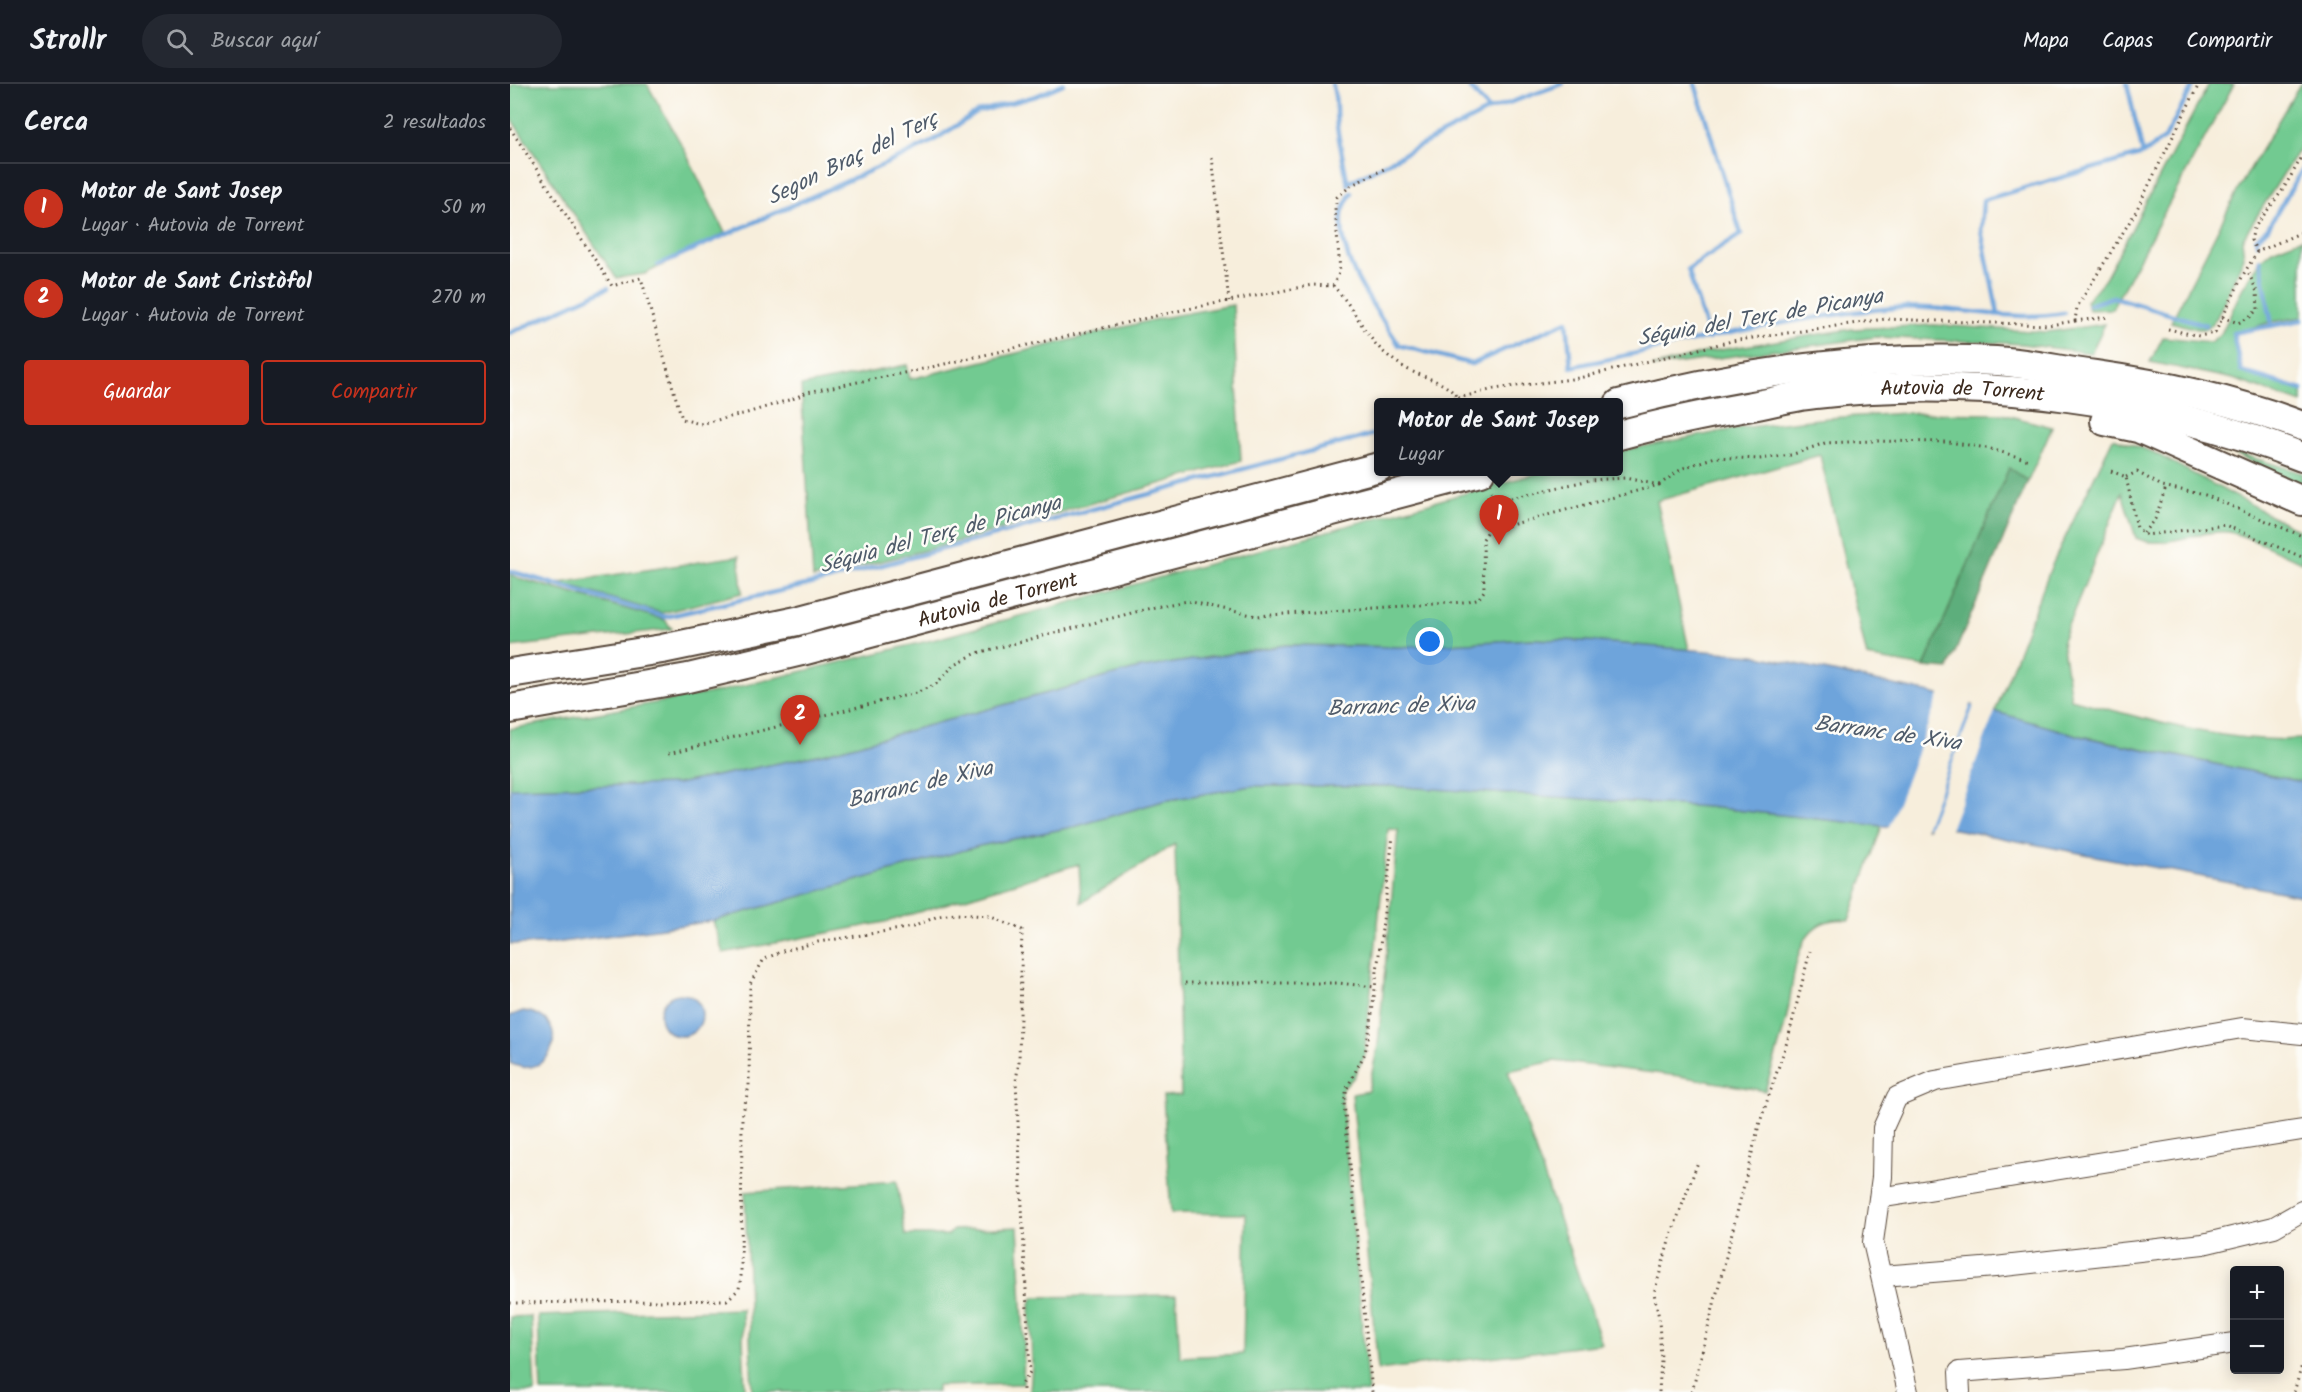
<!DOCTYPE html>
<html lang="es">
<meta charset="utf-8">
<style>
body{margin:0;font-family:Kalam,sans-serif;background:#242831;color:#f1f3f6}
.controls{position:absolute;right:18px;bottom:18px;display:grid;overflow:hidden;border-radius:6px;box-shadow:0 3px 15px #0003}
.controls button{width:54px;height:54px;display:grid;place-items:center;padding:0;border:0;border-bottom:2px solid #363941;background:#171b24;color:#f1f3f6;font:30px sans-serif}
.you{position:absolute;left:920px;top:558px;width:21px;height:21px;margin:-15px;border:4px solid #fff;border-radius:50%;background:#1a73e8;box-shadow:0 0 0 9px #1a73e833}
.badge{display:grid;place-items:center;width:39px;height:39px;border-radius:50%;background:#c8321e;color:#fff;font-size:20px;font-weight:700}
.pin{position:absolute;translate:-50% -50px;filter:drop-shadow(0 2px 3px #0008)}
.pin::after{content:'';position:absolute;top:32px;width:21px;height:18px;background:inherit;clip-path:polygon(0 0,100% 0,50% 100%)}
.popup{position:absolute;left:864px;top:314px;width:249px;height:78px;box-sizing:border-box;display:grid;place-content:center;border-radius:6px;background:#171b24;filter:drop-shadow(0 2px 4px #0005);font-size:20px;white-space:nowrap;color:#9ea1a6}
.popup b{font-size:22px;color:#f1f3f6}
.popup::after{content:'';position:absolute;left:50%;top:100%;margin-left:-12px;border:12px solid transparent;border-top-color:#171b24}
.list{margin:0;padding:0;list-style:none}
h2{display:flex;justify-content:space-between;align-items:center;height:78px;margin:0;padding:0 24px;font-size:26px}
h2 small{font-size:20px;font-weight:400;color:#9ea1a6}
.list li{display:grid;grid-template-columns:39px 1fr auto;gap:18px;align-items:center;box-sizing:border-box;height:90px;padding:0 24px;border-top:2px solid #363941}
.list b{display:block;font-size:22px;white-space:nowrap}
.list p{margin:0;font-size:20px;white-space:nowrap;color:#9ea1a6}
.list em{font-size:20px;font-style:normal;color:#9ea1a6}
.actions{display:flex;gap:12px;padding:18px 24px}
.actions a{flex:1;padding:14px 0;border:2px solid #c8321e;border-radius:6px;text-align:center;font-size:21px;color:#c8321e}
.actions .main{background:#c8321e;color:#fff}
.icon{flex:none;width:33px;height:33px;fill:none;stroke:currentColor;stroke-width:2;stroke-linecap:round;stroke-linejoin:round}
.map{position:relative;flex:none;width:1792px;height:1308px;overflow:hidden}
header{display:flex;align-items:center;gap:36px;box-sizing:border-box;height:84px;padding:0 30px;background:#171b24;border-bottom:2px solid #363941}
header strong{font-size:28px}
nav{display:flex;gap:33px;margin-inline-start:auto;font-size:21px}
.search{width:420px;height:54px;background:#242831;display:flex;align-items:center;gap:15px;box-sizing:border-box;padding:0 21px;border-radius:33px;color:#9ea1a6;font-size:22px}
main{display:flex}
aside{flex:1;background:#171b24}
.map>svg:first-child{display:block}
</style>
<header>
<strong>Strollr</strong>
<div class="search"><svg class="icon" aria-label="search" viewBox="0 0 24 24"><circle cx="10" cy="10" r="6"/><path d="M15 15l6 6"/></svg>Buscar aquí</div>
<nav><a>Mapa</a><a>Capas</a><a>Compartir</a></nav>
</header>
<main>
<aside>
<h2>Cerca<small>2 resultados</small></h2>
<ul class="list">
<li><span class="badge">1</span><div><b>Motor de Sant Josep</b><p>Lugar · Autovia de Torrent</p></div><em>50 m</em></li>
<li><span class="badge">2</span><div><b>Motor de Sant Cristòfol</b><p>Lugar · Autovia de Torrent</p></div><em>270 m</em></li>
</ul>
<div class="actions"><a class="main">Guardar</a><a>Compartir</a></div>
</aside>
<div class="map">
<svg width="1792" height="1308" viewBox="0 0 1792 1308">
<rect width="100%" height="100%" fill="#fdfcf7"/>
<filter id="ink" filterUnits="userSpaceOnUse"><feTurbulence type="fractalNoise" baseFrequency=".0167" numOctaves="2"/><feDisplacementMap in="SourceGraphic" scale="12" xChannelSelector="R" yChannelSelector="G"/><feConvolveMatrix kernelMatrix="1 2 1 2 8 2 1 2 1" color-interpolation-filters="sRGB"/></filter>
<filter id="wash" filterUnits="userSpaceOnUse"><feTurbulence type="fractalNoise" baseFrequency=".008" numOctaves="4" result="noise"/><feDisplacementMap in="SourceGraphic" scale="24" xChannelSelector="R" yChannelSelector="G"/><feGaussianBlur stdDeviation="1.35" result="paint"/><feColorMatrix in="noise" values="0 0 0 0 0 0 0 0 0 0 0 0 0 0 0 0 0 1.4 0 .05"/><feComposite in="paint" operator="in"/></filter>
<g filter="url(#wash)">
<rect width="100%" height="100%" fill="#f7eedc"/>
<path fill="#72ca91" stroke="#567a58" stroke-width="1.5" d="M 4,0 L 137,0 L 174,65 L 215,149 L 135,190 L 106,194 L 0,33 L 0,3 Z
M 1699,0 L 1724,0 L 1602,225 L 1579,226 L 1576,217 L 1595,195 Z
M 1790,0 L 1792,0 L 1792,60 L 1732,156 L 1734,173 L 1707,233 L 1697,245 L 1687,245 L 1661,238 L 1730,102 Z
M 1792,154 L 1792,233 L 1761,238 L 1723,249 L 1731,287 L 1792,306 L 1792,319 L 1723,295 L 1640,278 L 1653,253 L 1700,258 L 1711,250 L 1732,205 L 1750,176 L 1762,166 Z
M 723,221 L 731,377 L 420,465 L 303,494 L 291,302 L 397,281 L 400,295 L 651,234 Z
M 1595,240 L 1581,269 L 1512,260 L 1366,253 L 1142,283 L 1197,268 L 1342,245 L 1424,241 L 1537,248 Z
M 1396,329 L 1492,330 L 1542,343 L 1518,397 L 1499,385 L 1414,583 L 1357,573 L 1310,371 L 1147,417 L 1179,566 L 1077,557 L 1021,555 L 890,563 L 776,561 L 626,585 L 313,670 L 167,700 L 0,704 L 0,645 L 211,607 L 430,554 L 1032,388 L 1109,388 L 1109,367 L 1230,344 L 1318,334 Z
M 1603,354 L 1643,368 L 1792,448 L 1792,478 C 1774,471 1735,450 1718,448 C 1688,445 1653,467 1626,454 L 1612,409 L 1552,556 L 1561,615 C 1636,635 1713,660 1792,655 L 1792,698 L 1567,651 L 1485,628 L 1541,483 Z
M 1714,365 L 1792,389 L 1792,402 Z
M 229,472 L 232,509 L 152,529 L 49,499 Z
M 0,490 L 8,494 L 155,536 L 162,545 L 0,563 Z
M 741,702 L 879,702 L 1198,723 L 1372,742 L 1339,836 C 1323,834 1308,838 1298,851 C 1283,871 1282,911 1276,936 C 1270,960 1262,983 1255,1007 L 1169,992 L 1044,977 L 998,987 L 1092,1260 L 868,1286 L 842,1010 L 858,1007 L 868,961 L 888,746 L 878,745 L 854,973 L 843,994 L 831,1007 L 858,1308 L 520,1308 L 522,1281 L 520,1220 L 524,1213 L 666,1211 L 670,1273 L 733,1270 L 736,1130 L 661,1129 L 653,1012 L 671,1011 L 665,760 L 571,819 L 569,780 L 375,838 L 213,869 L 203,837 L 469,762 L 567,742 L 653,717 Z
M 387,1097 L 395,1151 L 438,1151 L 443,1146 L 508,1143 L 514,1261 L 513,1300 L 427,1302 L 427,1308 L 242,1308 L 235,1108 Z
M 232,1225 L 235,1308 L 31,1308 L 28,1232 Z
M 21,1232 L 25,1308 L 0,1308 L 0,1233 Z"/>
<path fill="#5dae7b" stroke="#4c6c4c" stroke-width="1.5" d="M 1499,384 L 1518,397 L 1438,585 L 1414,583 Z"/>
<path fill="#6ea4db" stroke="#54677c" stroke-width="1.5" d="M 1021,555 L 1077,557 L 1244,571 L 1417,608 L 1570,652 L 1792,698 L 1792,812 L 1445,745 L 1372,742 L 1198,723 L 879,702 L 741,702 L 653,717 L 567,742 L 469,762 L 203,837 L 38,860 L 0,860 L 0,704 L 167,700 L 313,670 L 626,585 L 777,561 L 890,563 Z
M150 931a21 21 0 1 1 42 0a21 21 0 1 1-42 0Z
M 13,927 C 66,932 42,1001 0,979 L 0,932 Z"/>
<path fill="#f7eedc" d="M 1430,609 L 1462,618 L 1414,747 L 1378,745 Z
M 1465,619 L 1486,625 L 1439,748 L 1417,747 Z"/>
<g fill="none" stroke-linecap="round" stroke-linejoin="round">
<path stroke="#6ea4db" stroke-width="4.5" d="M 822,0 C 828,14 825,28 827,43 C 830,62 834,81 838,100
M 957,0 L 979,26 L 1052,0
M 1185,0 L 1231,150 L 1178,185 L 1199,255
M 1617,0 L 1633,70
M 838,99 L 979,26
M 841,109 C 838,116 832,124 832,131 C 829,181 864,221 889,261 L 962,280 L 1057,237 L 1061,283 C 1168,261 1276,233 1385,224 C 1441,220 1498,239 1554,229
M 1747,159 L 1746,155 L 1758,144 L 1792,86
M 1750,176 L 1762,242
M 148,181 L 391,73 L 421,58 L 468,28 L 526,12 L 553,0
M 1579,221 L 1603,213 L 1696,241
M 1488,230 L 1471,146 L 1473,116 L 1633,70 L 1655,54 L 1684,0
M 1792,236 L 1723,249 L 1731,287 L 1792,306
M 0,249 L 98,204
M 0,487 L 155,533 L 305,499 L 869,349"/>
</g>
</g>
<g filter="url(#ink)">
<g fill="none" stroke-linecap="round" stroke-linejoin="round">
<defs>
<path id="minor" d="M 1369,1114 L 1792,1046
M 1372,1192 L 1485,1183 L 1693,1160 L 1764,1143 L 1792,1127
M 1398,1308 L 1363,1158 L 1372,1093 L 1373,1044 L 1387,1013 L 1425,997 L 1732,944 L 1792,950
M 1450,1308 L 1449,1288 L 1614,1275 L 1724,1259"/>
<g id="highway">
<path d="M 1109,320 C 1228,288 1364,270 1486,277 C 1519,279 1553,287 1585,291 C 1655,301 1726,317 1792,342"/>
<path d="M 1595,337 L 1628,344 L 1792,417"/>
<path id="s1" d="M 1109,351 C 1153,339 1197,330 1242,322 C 1263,318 1284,312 1305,310 C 1466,291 1641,314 1792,373"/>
<path d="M 0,589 L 152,565 L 287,537 L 869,383"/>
<path id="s2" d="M 0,625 L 178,594 L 292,567 L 970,388"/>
</g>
</defs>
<use href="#minor" stroke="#57473a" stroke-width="22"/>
<use href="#highway" stroke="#57473a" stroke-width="32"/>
<path stroke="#57473a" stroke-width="3" stroke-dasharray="1.5 4.5" stroke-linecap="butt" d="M 0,44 L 102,202 L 131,194 L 172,335 L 190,340 L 237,329 L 285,314 L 297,308 L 404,287 L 672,226 L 802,201 L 823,202 C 841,220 849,239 864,258 C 871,267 883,276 892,282 C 909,294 941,296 949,318
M 702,73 L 719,217
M 1747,168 L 1741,156 L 1744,144 L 1772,107 L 1792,73
M 823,202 L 830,187 L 825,124 L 827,113 L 842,101 L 874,85
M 1712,233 L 1728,239 L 1740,233 L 1748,225 L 1747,208 L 1737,185
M 1565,237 L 1598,233
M 1658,245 L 1689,252 L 1705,249 L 1733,191 L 1747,168 L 1792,148
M 948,314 L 984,305 L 1069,294 L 1222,257 L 1375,235 L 1539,241 L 1565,237 L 1567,223 L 1625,129 L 1689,0
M 1601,387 L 1616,393 L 1627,444 L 1636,451 L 1715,441 L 1792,473
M 1616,393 L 1627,388 L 1652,402 L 1695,411 L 1792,452
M 1149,401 L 1173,384 L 1205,373 L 1249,375 L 1281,371 L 1315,359 L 1363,357 L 1439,358 L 1477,364 L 1519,376
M 1633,449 L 1645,435 L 1656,403
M 159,669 L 406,609 L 426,600 L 445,580 L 467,569 L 645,523 L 677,517 L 746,532 L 954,518 L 969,514 L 974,507 L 973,455 L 978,447 L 1149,401 L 1115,394 L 1080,396 L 997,415 L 985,414 L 980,407
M 675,899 L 828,899 L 865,903
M 0,1219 L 217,1216 L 229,1205 L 231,1192 L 232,1033 L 239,1002 L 240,900 L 254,875 L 273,867 L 308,858 L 403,843 L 428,832 L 446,830 L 479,832 L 512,846 L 509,977 L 506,997 L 520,1288 L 513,1299 L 513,1308
M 862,1308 L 834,1019 L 837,1004 L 855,969 L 861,938 L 883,752
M 1149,1308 L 1151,1276 L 1149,1234 L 1144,1209 L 1160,1154 L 1188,1078
M 1182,1308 L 1249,1041 L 1278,955 L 1300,867
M 1784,1308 L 1792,1281"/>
<use href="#minor" stroke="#fff" stroke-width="20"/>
<use href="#highway" stroke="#fff" stroke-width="28"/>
</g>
</g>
<g text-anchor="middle" stroke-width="5" stroke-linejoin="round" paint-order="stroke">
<g font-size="21" fill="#3b2a1e" stroke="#fdfcf7">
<text dy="7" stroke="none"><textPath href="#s1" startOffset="348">Autovia de Torrent</textPath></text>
<text dy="7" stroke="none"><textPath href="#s2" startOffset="500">Autovia de Torrent</textPath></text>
</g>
<g font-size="22" font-style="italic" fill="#4f5b6a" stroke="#fdfcf7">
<text transform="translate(342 73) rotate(-26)" y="8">Segon Braç del Terç</text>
<text transform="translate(1250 232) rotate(-10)" y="8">Séquia del Terç de Picanya</text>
<text transform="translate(430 449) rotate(-15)" y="8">Séquia del Terç de Picanya</text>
<text transform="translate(891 621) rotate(-2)" y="8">Barranc de Xiva</text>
<text transform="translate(1378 648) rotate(8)" y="8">Barranc de Xiva</text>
<text transform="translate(410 699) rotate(-13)" y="8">Barranc de Xiva</text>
</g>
</g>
</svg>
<div class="controls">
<button>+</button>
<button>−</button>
</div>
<div class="you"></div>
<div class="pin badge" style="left:989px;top:461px">1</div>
<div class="popup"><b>Motor de Sant Josep</b>Lugar</div>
<div class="pin badge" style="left:290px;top:661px">2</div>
</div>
</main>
